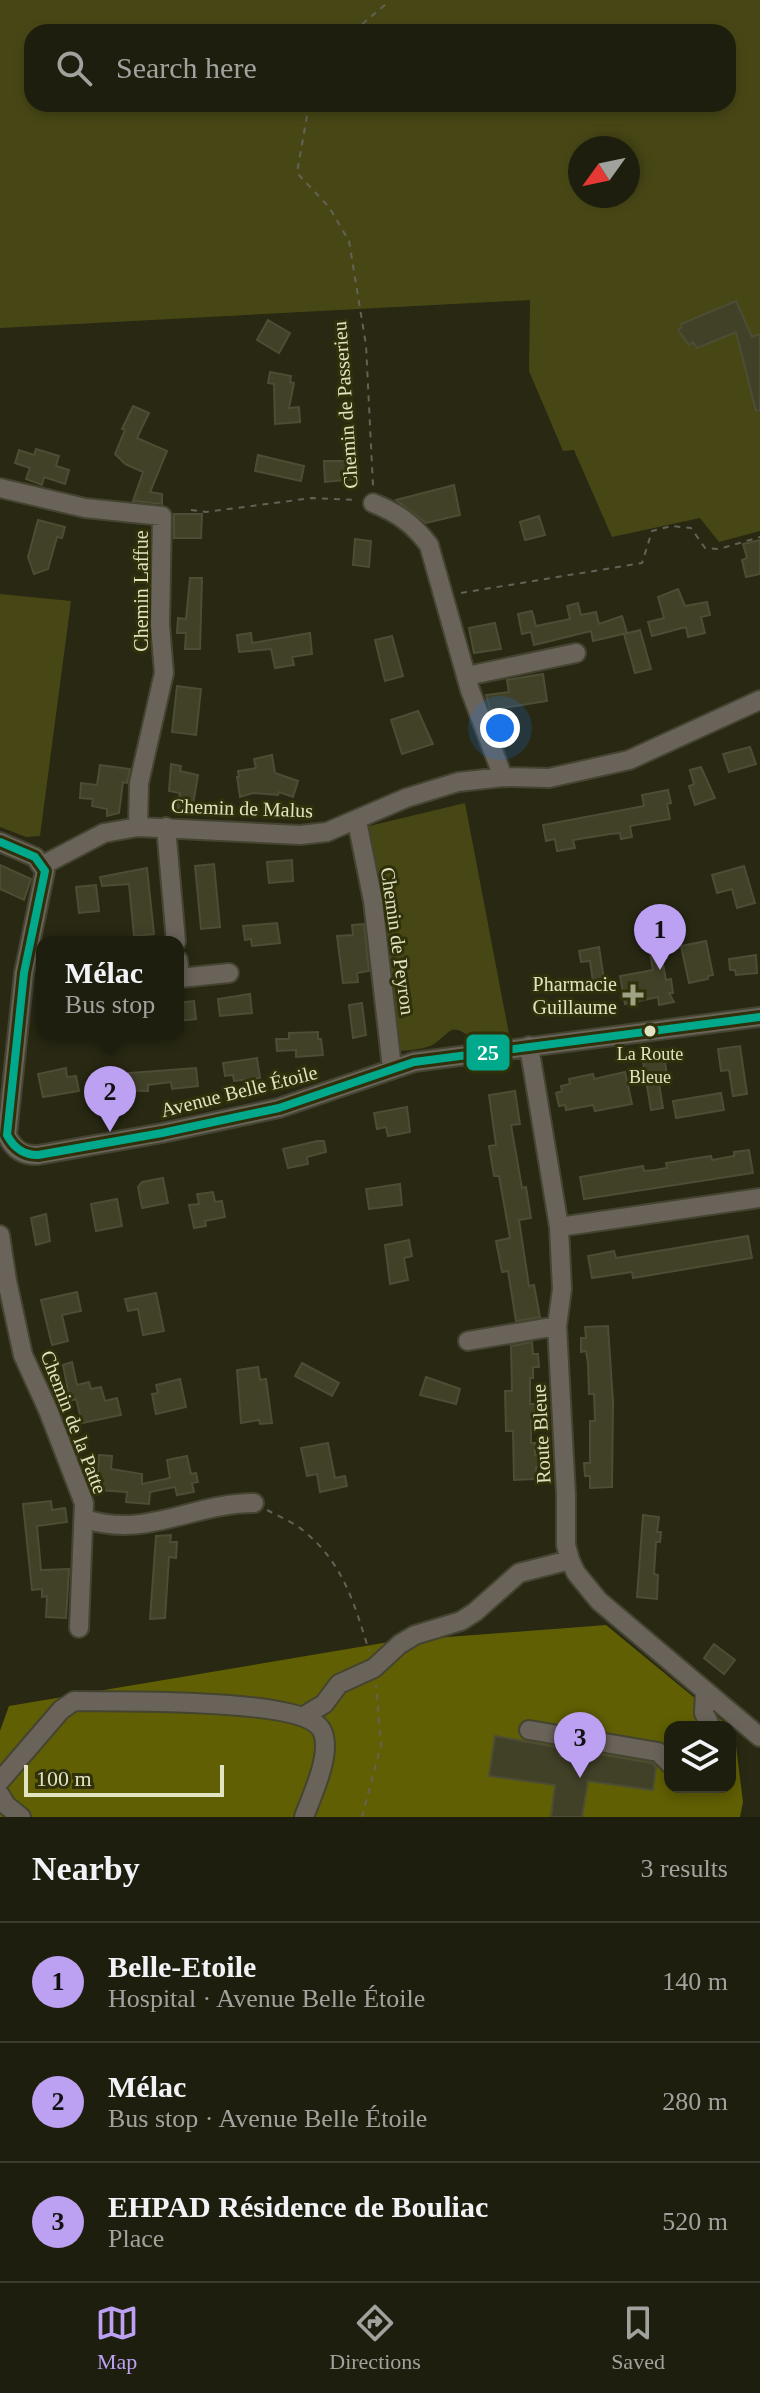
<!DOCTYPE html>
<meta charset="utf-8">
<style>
body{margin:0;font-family:Georgia,serif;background:#2b2b1c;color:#f1f3f6}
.controls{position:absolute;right:24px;bottom:24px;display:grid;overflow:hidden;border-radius:16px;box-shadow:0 4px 12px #0003}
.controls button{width:72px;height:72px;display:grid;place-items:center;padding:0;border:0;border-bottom:2px solid #3c3c2e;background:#1e1e0e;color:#f1f3f6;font:40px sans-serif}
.compass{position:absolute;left:568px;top:136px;width:72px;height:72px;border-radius:50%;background:#1e1e0e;box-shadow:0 4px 12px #0003;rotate:237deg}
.scale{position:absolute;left:24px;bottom:20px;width:200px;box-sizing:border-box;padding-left:8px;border:4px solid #e1e3c1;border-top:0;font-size:22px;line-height:28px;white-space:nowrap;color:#e1e3c1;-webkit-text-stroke:6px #30300b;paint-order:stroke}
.you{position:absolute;left:500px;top:728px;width:28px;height:28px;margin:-20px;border:6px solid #fff;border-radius:50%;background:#1a73e8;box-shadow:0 0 0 12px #1a73e833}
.badge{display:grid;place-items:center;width:52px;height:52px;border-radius:50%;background:#bca0f2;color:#111;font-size:26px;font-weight:700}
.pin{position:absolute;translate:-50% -66px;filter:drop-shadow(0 2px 4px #0008)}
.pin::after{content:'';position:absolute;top:42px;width:28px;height:24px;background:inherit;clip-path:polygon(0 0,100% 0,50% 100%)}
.popup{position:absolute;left:36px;top:936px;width:148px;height:104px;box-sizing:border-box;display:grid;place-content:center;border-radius:16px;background:#1e1e0e;filter:drop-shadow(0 2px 6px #0005);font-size:26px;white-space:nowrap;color:#a1a29e}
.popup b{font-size:30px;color:#f1f3f6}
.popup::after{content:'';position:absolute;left:50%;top:100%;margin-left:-16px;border:16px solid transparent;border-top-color:#1e1e0e}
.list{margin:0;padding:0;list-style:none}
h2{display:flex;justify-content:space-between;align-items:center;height:104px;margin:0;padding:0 32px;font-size:34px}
h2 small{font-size:26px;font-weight:400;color:#a1a29e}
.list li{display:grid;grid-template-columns:52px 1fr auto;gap:24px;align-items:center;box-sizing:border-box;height:120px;padding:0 32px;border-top:2px solid #3c3c2e}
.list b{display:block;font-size:30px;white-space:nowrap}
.list p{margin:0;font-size:26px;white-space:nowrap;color:#a1a29e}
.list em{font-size:26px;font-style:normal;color:#a1a29e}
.icon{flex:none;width:44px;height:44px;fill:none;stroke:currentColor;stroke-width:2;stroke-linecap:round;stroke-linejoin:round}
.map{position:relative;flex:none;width:760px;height:1817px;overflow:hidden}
.search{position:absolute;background:#1e1e0e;box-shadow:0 4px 12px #0003;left:24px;right:24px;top:24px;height:88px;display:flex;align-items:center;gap:20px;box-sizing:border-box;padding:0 28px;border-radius:24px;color:#a1a29e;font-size:30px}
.sheet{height:464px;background:#1e1e0e}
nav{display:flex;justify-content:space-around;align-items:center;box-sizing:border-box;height:112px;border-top:2px solid #3c3c2e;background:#1e1e0e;font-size:22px;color:#a1a29e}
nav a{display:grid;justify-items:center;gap:4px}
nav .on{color:#bca0f2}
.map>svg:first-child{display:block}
</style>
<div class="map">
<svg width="760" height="1817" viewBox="0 0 760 1817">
<rect width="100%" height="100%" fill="#282813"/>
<path fill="#474716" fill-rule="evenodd" d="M 0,0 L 760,0 L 760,531 L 719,542 L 700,518 L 612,537 L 574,450 L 563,451 L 529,371 L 530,300 L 0,328 ZM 32,32 L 728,32 L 728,104 L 32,104 ZM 580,148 L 628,148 L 628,196 L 580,196 Z
M 0,594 L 71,601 L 40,836 L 26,837 L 0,827 Z
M 465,803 L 509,1034 L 473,1040 C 450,1020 451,1033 434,1044 C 426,1049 410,1050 401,1051 L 365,827 Z"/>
<path fill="#605f03" d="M 606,1625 L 730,1727 L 670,1727 L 670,1787 L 730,1787 L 730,1727 L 734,1730 L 743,1802 L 740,1817 L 0,1817 L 0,1731 L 9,1706 L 395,1641 Z"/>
<path fill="#414128" stroke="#4d4d35" stroke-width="2" d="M 736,301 L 752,337 L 760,334 L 760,410 L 756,411 L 736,332 L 697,348 L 693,342 L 689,345 L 678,330 L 682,327 L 681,324 Z
M 268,320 L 290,333 L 279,353 L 257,340 Z
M 270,372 L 291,376 L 290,382 L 294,383 L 289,408 L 299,407 L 300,422 L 275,424 L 274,384 L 268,383 Z
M 133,406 L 149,413 L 137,438 L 167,451 L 150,492 L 162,494 L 162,504 L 133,501 L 143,472 L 125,464 L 115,454 L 125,430 L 122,429 Z
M 36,449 L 59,456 L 56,466 L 69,470 L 65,484 L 44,477 L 42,485 L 26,479 L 30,468 L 15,463 L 19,450 L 34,455 Z
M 258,455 L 304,466 L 301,481 L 255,471 Z
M 324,461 L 354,461 L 355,479 L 325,482 Z
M 454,485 L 460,515 L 426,523 L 396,500 Z
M 174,514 L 202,514 L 201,538 L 174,538 Z
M 539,516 L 545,535 L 525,540 L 520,522 Z
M 38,520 L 65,527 L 62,538 L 57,537 L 48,569 L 34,574 L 28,557 Z
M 355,539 L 371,541 L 369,567 L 353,565 Z
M 760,540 L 760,574 L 746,577 L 742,560 L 747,558 L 743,544 Z
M 190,578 L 202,578 L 200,649 L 185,649 L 186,633 L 177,633 L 178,618 L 186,619 Z
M 678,589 L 685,606 L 707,602 L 710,615 L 701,617 L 705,633 L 688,637 L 686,627 L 652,636 L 648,622 L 664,618 L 658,597 Z
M 578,603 L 581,615 L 596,612 L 599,624 L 622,616 L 627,633 L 593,641 L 591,631 L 534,645 L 531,632 L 522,634 L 518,614 L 532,611 L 536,626 L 570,619 L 567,606 Z
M 495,623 L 501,649 L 474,653 L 469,628 Z
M 640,630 L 651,669 L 635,673 L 624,634 Z
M 251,633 L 252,643 L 310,633 L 312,654 L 292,657 L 294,665 L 275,668 L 271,649 L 239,652 L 237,635 Z
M 392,636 L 403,676 L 385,681 L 375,640 Z
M 543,674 L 547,701 L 490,710 L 486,695 L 509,692 L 507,680 Z
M 177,686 L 201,689 L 196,735 L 172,732 Z
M 418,711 L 433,744 L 402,754 L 391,720 Z
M 750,747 L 756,764 L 729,772 L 723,754 Z
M 272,755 L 275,773 L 298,781 L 293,797 L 279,792 L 278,795 L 253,793 L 240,797 L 237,777 L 239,777 L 238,771 L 256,768 L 254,759 Z
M 171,764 L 181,766 L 180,771 L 198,775 L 192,811 L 177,808 L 180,793 L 169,791 Z
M 100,765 L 130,769 L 127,783 L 123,782 L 119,813 L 107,816 L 107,809 L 92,806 L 93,799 L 80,798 L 81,783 L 97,785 Z
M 701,767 L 715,798 L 695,805 L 689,786 L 694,784 L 690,770 Z
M 668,790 L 671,803 L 667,804 L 670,819 L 630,826 L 632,837 L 621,839 L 620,833 L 610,834 L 573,840 L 575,848 L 557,851 L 555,839 L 546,841 L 543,825 L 644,806 L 642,795 Z
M 292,860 L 293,881 L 269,883 L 267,862 Z
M 214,864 L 220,927 L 201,929 L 195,866 Z
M 0,865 L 31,879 L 24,900 L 0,889 Z
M 744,866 L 755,903 L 737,908 L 732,889 L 717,893 L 712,875 Z
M 147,868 L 154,934 L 134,936 L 129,884 L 102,886 L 100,877 Z
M 96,885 L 99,911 L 79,913 L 76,887 Z
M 277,923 L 280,943 L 252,946 L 251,939 L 245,940 L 243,926 Z
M 364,924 L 369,971 L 357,973 L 358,982 L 343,983 L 337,936 L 353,935 L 352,925 Z
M 663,939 L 667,958 L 662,959 L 666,980 L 671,979 L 673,993 L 669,993 L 674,1002 L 659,1005 L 658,997 L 625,1004 L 620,976 L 653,970 L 648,942 Z
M 706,941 L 713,975 L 708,976 L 708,979 L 689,983 L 681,946 Z
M 599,947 L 604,980 L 593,982 L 590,961 L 581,962 L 579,951 Z
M 756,955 L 757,973 L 736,975 L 735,970 L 730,970 L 729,959 Z
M 250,994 L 252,1013 L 220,1016 L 218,999 Z
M 194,1001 L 196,1019 L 178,1021 L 178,1003 Z
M 362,1003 L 366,1035 L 353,1038 L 349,1005 Z
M 318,1032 L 318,1039 L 321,1039 L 323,1055 L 296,1057 L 296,1050 L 277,1051 L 276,1039 L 289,1039 L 289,1033 Z
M 740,1046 L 747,1094 L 733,1096 L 729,1070 L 721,1071 L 718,1049 Z
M 664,1053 L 667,1077 L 658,1078 L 663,1108 L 651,1110 L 642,1056 Z
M 257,1058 L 260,1078 L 234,1081 L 233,1075 L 225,1076 L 223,1063 Z
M 66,1068 L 67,1077 L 76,1076 L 79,1091 L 43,1097 L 38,1074 Z
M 196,1068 L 198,1086 L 172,1089 L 171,1082 L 148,1085 L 148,1091 L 118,1090 L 117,1074 Z
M 625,1072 L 632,1104 L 595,1111 L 593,1105 L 566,1110 L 565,1105 L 559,1106 L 556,1093 L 562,1091 L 561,1086 L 570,1084 L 569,1079 L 593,1074 L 594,1079 Z
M 515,1091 L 520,1124 L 511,1125 L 522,1188 L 526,1187 L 531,1218 L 519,1220 L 529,1286 L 534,1285 L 540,1317 L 516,1321 L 508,1271 L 502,1272 L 496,1241 L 510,1238 L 499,1176 L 494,1176 L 489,1146 L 496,1145 L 489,1095 Z
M 721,1093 L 724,1110 L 676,1118 L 673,1101 Z
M 407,1107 L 410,1132 L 388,1136 L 386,1127 L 377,1129 L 374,1113 Z
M 317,1141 L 324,1141 L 326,1152 L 307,1157 L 308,1164 L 288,1168 L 283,1149 Z
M 749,1150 L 753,1173 L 584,1199 L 580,1177 L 643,1166 L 644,1171 L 655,1170 L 667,1168 L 666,1163 L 711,1156 L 712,1160 L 734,1156 L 734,1152 Z
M 163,1178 L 168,1203 L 142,1208 L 138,1187 L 142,1182 Z
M 400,1184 L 402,1205 L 369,1209 L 366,1189 Z
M 213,1192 L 215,1202 L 222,1201 L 225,1217 L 205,1221 L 206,1226 L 194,1228 L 189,1205 L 199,1204 L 197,1194 Z
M 117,1199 L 122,1226 L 96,1231 L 91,1204 Z
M 46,1214 L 50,1241 L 36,1245 L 31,1218 Z
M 748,1236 L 752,1258 L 633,1278 L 632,1272 L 592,1278 L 588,1256 L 614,1251 L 616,1258 Z
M 409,1240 L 412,1256 L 404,1258 L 408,1280 L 390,1284 L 385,1245 Z
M 77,1292 L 81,1311 L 62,1315 L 68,1341 L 52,1345 L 41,1300 Z
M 156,1293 L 164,1331 L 143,1335 L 138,1309 L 128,1311 L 125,1299 Z
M 608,1326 L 613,1402 L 612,1487 L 590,1488 L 590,1476 L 585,1476 L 584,1463 L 590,1463 L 590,1421 L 595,1421 L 594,1394 L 589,1394 L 588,1363 L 586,1351 L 581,1352 L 581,1338 L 586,1338 L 585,1327 Z
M 532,1342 L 533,1354 L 538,1354 L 539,1367 L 533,1367 L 533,1378 L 530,1378 L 530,1404 L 535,1404 L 536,1417 L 531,1417 L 531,1443 L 535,1443 L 535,1455 L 541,1455 L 541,1467 L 536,1467 L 536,1479 L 514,1480 L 513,1431 L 506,1431 L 505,1391 L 512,1391 L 511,1346 Z
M 72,1362 L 77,1385 L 89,1382 L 91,1389 L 101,1387 L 105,1401 L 117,1398 L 121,1415 L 82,1423 L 76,1399 L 70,1401 L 63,1365 Z
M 302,1363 L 339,1383 L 332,1396 L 295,1376 Z
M 258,1367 L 260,1380 L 266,1379 L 272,1423 L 260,1424 L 259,1420 L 241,1423 L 237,1370 Z
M 426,1377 L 460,1389 L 456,1404 L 420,1395 Z
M 180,1379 L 186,1407 L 156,1414 L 152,1394 L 158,1393 L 156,1385 Z
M 328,1443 L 335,1478 L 345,1476 L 347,1486 L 320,1492 L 317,1474 L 307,1476 L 301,1448 Z
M 99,1455 L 112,1456 L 111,1469 L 142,1474 L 142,1484 L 170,1478 L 167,1460 L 187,1456 L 191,1474 L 196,1473 L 198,1482 L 192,1483 L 194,1492 L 177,1495 L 175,1487 L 150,1492 L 149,1504 L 126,1502 L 127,1492 L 97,1490 Z
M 51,1501 L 52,1510 L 65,1508 L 67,1522 L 37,1526 L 41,1570 L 69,1569 L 66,1618 L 46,1617 L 47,1596 L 42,1597 L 42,1589 L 32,1590 L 23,1504 Z
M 643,1515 L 659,1517 L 657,1532 L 661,1532 L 660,1542 L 656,1542 L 654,1574 L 658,1575 L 657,1599 L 637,1597 Z
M 171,1535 L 170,1542 L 177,1542 L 176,1558 L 169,1557 L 165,1618 L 150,1619 L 156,1536 Z
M 714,1644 L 735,1660 L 724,1674 L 704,1658 Z
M 495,1736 L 561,1748 L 559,1756 L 590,1761 L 591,1753 L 652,1763 L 656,1767 L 653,1790 L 588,1781 L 582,1817 L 551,1817 L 555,1785 L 489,1776 Z"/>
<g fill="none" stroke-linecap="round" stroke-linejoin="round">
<defs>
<path id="minor" d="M 0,488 L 85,508 L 162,516 L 160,625 L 164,673 L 139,783 L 138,827
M 373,503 C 398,513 413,524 429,545 L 470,690 L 503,777
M 467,676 L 576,653
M 357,821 L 373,901 L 392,1068
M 166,827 L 176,942
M 0,842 L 35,857 L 45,871 L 24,973 L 7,1135 C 13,1149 23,1156 38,1155 L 162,1133 L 279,1108 L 414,1062 L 760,1017
M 43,865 L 104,833 L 138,827 L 300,835 L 327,832 L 406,798 L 458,782 L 503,777 L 549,778 L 629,760 L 760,700
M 178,960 L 180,978 L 229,973
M 529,1046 L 559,1227 L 562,1289 L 557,1326 L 566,1495 L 566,1545 L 570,1560 L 576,1573 L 599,1601 L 760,1737
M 559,1227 L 760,1198
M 0,1235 L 7,1281 L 23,1355 L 48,1410 L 84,1503 L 79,1628
M 468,1341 L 557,1326
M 85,1519 C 147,1539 192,1503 254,1503
M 705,1691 L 704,1713 L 711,1727
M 304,1716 L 324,1704 L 339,1684 L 374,1668 L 400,1644 L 415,1635 L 461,1621 L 475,1612 L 519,1573 L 570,1560
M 529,1730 L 658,1752 L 670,1764
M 0,1781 L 61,1710 L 74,1701 C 116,1702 301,1697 321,1729 C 334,1750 312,1795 304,1817
M 0,1795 L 6,1805 L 21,1817"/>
</defs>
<use href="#minor" stroke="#444431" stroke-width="22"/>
<path stroke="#656157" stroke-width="2" stroke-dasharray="6 6" stroke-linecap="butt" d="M 353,32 L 386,4 L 386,0
M 309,104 L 297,173 L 329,207 L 349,241 L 366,345 L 373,486
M 191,510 L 206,512 L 312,498 L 357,500
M 461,593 L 642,563 L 652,531 L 671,526 L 691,528 L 705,548 L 719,549 L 760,537
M 267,1510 C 280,1517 295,1523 305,1532 C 344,1564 355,1606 369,1651
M 362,1817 L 381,1745 L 376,1685"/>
<use href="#minor" stroke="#6a635a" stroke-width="18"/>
<defs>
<path id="bus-1" d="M 0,842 L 35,857 L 45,871 L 24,973 L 7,1135 C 14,1148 23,1155 38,1155 L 162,1133 L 279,1108 L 414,1062 L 760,1017"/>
</defs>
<use href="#bus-1" stroke="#30300b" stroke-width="14"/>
<use href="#bus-1" stroke="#00a98b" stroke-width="8"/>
</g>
<path fill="#a0a284" stroke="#30300b" stroke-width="3" d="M629 983h8v8h8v8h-8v8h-8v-8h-8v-8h8z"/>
<circle fill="#e1e3c1" stroke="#30300b" stroke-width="3" cx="650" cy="1031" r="7"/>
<g text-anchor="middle" stroke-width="6" stroke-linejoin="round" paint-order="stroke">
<g font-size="18" fill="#e1e3c1" stroke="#30300b">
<text x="650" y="1060">La Route<tspan x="650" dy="23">Bleue</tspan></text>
</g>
<g font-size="20" fill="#e1e3c1" stroke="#30300b">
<text transform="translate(345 405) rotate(-94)" y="7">Chemin de Passerieu</text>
<text transform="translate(141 591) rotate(-90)" y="7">Chemin Laffue</text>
<text transform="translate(242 808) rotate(2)" y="7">Chemin de Malus</text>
<text transform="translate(398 941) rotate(82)" y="7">Chemin de Peyron</text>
<text transform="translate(239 1091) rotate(-14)" y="7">Avenue Belle Étoile</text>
<text transform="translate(74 1422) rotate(69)" y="7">Chemin de la Patte</text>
<text transform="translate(541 1434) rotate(-93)" y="7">Route Bleue</text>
</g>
<g font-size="20" fill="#e1e3c1" stroke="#30300b" text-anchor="end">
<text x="617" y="991">Pharmacie<tspan x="617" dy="23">Guillaume</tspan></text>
</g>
</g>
<rect stroke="#30300b" stroke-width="3" x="465" y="1033" width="46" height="39" rx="8" fill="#00a98b"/>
<g font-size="22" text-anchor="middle" font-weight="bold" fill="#fff">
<text x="488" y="1060">25</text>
</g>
</svg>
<div class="controls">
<button><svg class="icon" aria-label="layers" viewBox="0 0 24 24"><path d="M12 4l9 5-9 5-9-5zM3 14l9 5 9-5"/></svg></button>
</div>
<svg class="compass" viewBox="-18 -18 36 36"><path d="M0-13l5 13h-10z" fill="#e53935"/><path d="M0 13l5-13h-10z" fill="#a1a29e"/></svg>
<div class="scale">100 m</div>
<div class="you"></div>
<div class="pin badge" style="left:660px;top:970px">1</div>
<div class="pin badge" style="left:110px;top:1132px">2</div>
<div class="popup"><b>Mélac</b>Bus stop</div>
<div class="pin badge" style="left:580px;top:1778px">3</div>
<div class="search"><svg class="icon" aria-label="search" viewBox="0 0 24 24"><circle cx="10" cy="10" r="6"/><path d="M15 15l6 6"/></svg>Search here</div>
</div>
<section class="sheet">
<h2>Nearby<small>3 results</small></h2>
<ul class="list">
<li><span class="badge">1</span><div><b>Belle-Etoile</b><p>Hospital · Avenue Belle Étoile</p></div><em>140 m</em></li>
<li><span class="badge">2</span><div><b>Mélac</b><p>Bus stop · Avenue Belle Étoile</p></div><em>280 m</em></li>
<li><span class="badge">3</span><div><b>EHPAD Résidence de Bouliac</b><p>Place</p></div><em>520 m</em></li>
</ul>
</section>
<nav>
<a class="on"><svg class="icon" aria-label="map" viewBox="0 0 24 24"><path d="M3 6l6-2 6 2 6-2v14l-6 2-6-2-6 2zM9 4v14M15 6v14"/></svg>Map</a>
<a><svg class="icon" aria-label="directions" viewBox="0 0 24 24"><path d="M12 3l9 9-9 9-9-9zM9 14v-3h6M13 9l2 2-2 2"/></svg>Directions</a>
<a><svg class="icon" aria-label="saved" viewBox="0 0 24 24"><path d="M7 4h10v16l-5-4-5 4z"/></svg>Saved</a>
</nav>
